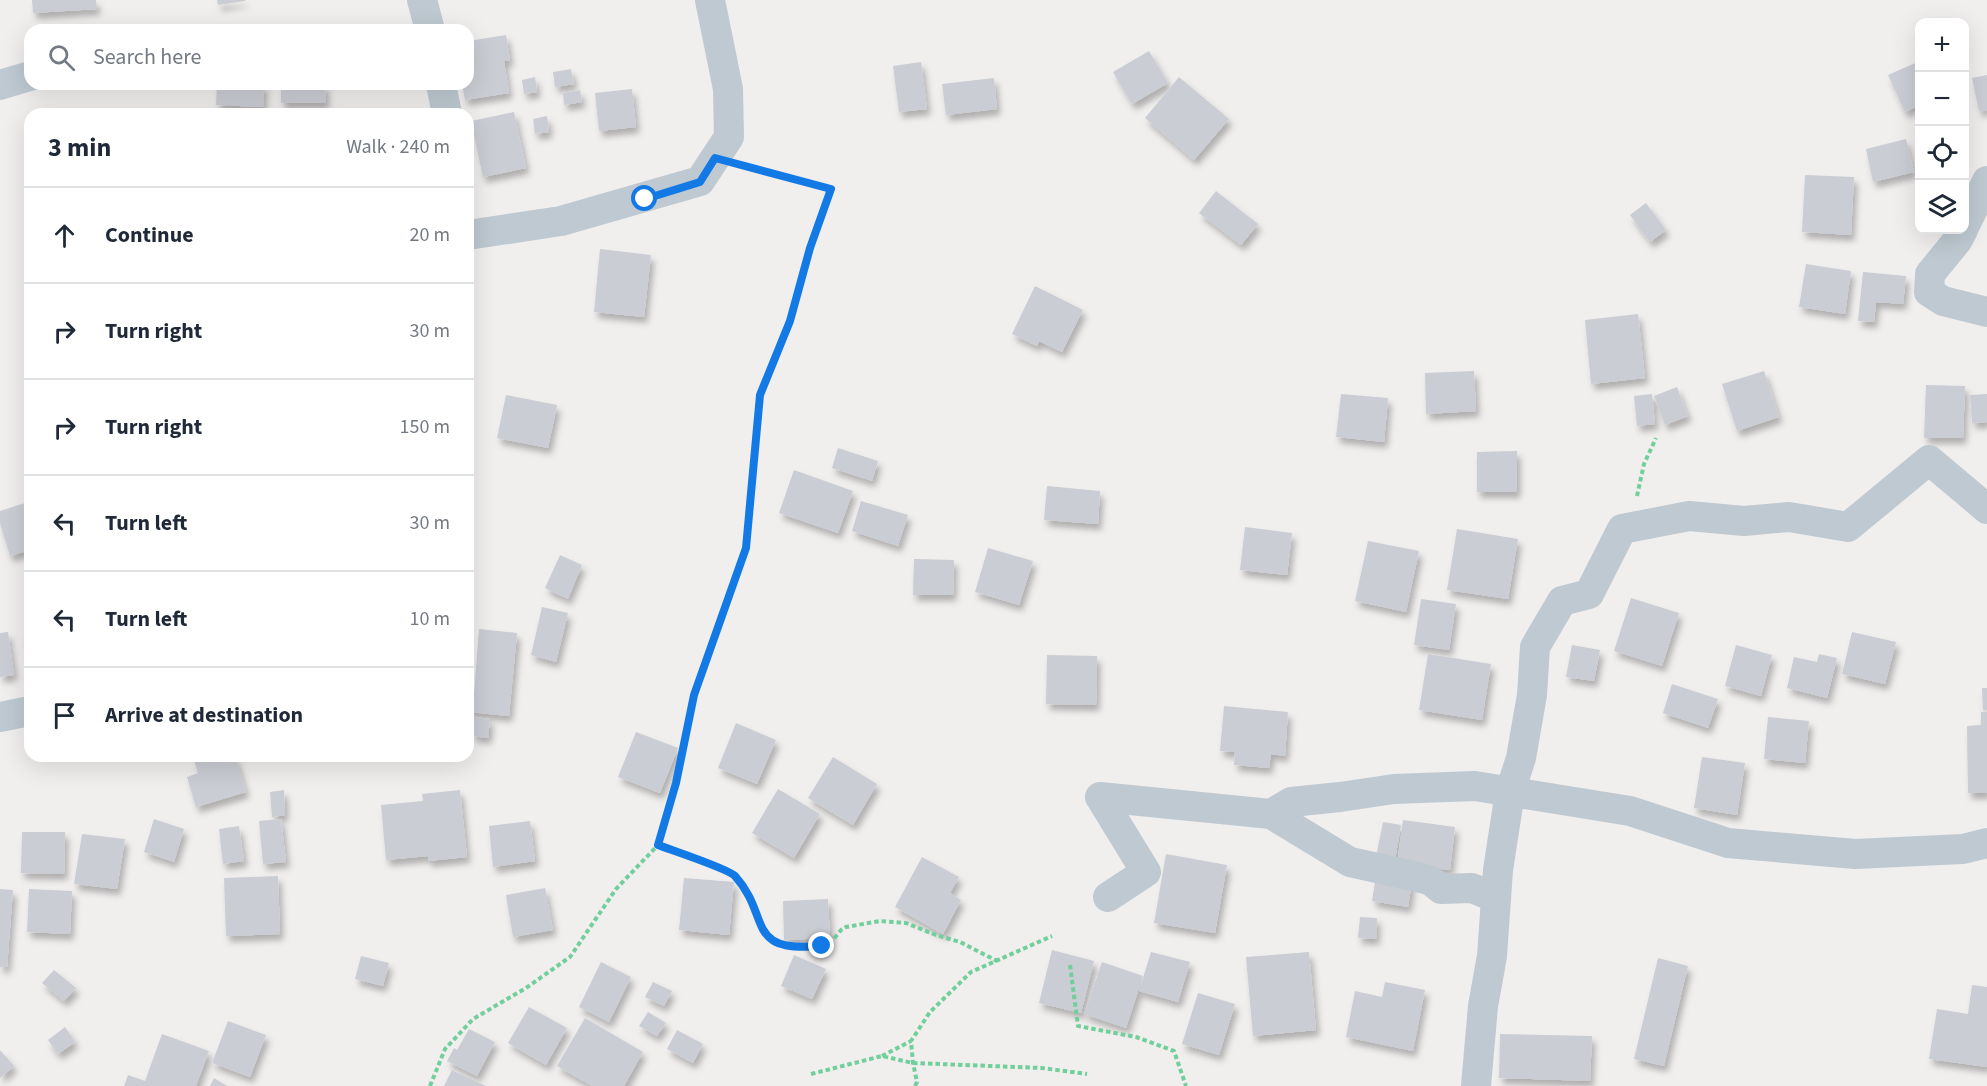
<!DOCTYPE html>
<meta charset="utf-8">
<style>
body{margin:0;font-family:"Source Sans 3",sans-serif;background:#f2f2f3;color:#1f2937}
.controls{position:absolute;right:18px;top:18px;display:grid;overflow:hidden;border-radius:12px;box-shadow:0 6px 24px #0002}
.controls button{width:54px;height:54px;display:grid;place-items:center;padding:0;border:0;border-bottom:2px solid #e0e1e3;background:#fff;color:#1f2937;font:30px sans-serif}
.stop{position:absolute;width:18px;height:18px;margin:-14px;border:4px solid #137ae5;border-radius:50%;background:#fff}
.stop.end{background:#137ae5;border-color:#fff;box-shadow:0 2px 6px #0008}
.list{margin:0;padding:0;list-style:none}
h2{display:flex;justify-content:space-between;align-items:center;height:78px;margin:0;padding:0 24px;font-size:26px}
h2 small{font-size:20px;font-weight:400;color:#747a83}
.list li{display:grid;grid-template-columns:39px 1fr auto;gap:18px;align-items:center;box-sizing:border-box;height:96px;padding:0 24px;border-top:2px solid #e0e1e3}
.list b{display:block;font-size:22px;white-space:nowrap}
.list em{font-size:20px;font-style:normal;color:#747a83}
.icon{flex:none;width:33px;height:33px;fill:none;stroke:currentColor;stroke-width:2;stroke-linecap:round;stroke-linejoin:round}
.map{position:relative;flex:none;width:1987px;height:1086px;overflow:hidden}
.search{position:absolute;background:#fff;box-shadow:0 6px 24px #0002;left:24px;top:24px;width:450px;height:66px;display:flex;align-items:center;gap:15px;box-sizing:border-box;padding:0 21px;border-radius:18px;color:#747a83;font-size:22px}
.panel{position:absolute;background:#fff;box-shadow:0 6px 24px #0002;left:24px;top:108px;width:450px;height:654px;border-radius:18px}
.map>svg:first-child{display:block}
</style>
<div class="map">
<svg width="1987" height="1086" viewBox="0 0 1987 1086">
<defs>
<filter id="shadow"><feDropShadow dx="3.5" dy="6" stdDeviation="3" flood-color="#0004"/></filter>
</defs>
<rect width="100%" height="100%" fill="#f1eeee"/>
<path fill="#cacdd3" filter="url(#shadow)" d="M 32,0 L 96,0 L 97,9 L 33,13 Z
M 217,0 L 245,0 L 245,1 L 218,5 Z
M 506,35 L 510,61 L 504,61 L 509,93 L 465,100 L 462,84 L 468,84 L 468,41 Z
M 1149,51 L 1168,83 L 1132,104 L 1113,72 Z
M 1920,61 L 1920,105 L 1905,112 L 1888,75 Z
M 921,62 L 927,109 L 899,112 L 893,66 Z
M 571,69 L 574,84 L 555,87 L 553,72 Z
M 1987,75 L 1987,110 L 1979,111 L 1972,78 Z
M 535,77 L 537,92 L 524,94 L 522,80 Z
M 1179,77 L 1229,119 L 1194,160 L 1145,118 Z
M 994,78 L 997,109 L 946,115 L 942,84 Z
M 217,84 L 264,84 L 263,107 L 216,105 Z
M 281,84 L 325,84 L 326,103 L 281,103 Z
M 632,89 L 636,127 L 599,131 L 595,93 Z
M 580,90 L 582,102 L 564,105 L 563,93 Z
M 514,112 L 526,168 L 483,177 L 471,121 Z
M 547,116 L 549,132 L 535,134 L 533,119 Z
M 1906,139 L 1914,172 L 1873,182 L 1866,149 Z
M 1805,175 L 1854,177 L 1851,235 L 1802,232 Z
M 1216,191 L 1258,224 L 1241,245 L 1199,213 Z
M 1646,203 L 1666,230 L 1650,242 L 1630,215 Z
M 600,249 L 651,255 L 644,317 L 594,312 Z
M 1806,264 L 1851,271 L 1845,314 L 1799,307 Z
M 1863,272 L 1906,276 L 1903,304 L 1876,302 L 1874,322 L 1858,321 Z
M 1035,286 L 1083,310 L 1062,352 L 1039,341 L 1037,346 L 1012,334 Z
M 1638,314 L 1645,378 L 1591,384 L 1585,320 Z
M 1474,371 L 1476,411 L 1426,414 L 1425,373 Z
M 1764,371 L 1779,417 L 1737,431 L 1722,384 Z
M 1926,385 L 1965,386 L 1963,438 L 1924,438 Z
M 1677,387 L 1688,416 L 1665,425 L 1654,396 Z
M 1341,394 L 1388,398 L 1384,442 L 1336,437 Z
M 1652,394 L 1655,424 L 1637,426 L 1634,396 Z
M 1987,394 L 1987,422 L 1972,423 L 1970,395 Z
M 506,395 L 557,405 L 548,448 L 497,438 Z
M 838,448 L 878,461 L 872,481 L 832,468 Z
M 1517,451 L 1517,492 L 1477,492 L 1477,452 Z
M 794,470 L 853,491 L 838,533 L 779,513 Z
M 1047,486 L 1100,491 L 1098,524 L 1044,520 Z
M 30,496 L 30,550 L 10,556 L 0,523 L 0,511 L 28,502 L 27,497 Z
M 861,501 L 908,515 L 898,546 L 852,531 Z
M 1245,527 L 1292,533 L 1287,575 L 1240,570 Z
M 1457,529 L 1518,539 L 1508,599 L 1447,590 Z
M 1368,541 L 1419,551 L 1406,612 L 1355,601 Z
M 988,548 L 1033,561 L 1019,605 L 975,592 Z
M 560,555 L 582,565 L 568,599 L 545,588 Z
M 914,559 L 954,560 L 953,595 L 913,595 Z
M 1631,598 L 1679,613 L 1662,666 L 1614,651 Z
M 1421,599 L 1456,604 L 1449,650 L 1414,645 Z
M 542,607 L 568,613 L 556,662 L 531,655 Z
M 479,629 L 517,633 L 509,716 L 468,712 L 468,694 L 474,694 Z
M 8,632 L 14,675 L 0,677 L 0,633 Z
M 1852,632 L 1896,642 L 1885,684 L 1842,674 Z
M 30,634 L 30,662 L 29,662 L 24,635 Z
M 1572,645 L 1600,650 L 1594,681 L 1566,677 Z
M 1736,645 L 1772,655 L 1761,696 L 1725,686 Z
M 1428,654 L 1491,664 L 1482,720 L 1419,710 Z
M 1819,654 L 1837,658 L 1827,698 L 1787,688 L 1794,657 L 1817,662 Z
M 1047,655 L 1097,656 L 1096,705 L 1046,704 Z
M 1672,684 L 1718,699 L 1708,728 L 1663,713 Z
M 1982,688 L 1987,688 L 1987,710 L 1983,710 Z
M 1224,706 L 1288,712 L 1285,756 L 1271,754 L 1269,768 L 1234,765 L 1235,752 L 1220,751 Z
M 1981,712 L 1987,712 L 1987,793 L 1968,793 L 1967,726 L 1981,725 Z
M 474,717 L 490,719 L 488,738 L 472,736 Z
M 1768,717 L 1809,721 L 1805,763 L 1764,759 Z
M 736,723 L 776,740 L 757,784 L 718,768 Z
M 636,732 L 678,748 L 660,793 L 618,777 Z
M 209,756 L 235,756 L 246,792 L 196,807 L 187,777 L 198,773 L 194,760 Z
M 833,757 L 877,784 L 853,825 L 808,798 Z
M 1702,757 L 1745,763 L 1737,815 L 1694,808 Z
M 778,789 L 820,814 L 794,858 L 752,833 Z
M 284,790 L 285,815 L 272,817 L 270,792 Z
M 460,790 L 467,857 L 428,861 L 428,856 L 386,860 L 381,805 L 423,801 L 422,794 Z
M 154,819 L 184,829 L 174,862 L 144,852 Z
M 281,819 L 286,862 L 263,864 L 259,821 Z
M 1403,820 L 1455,827 L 1450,870 L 1397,864 Z
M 530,821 L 535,861 L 493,867 L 489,826 Z
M 1383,822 L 1401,825 L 1395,860 L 1376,857 Z
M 239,826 L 244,861 L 223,864 L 219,829 Z
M 22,832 L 65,832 L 64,874 L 21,873 Z
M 82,834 L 125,839 L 117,889 L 74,884 Z
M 1166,854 L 1227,865 L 1215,933 L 1154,923 Z
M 922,857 L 959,877 L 950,893 L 961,900 L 943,934 L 895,907 Z
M 278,876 L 280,934 L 226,936 L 224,878 Z
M 1376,876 L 1412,881 L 1408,907 L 1372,901 Z
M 684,878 L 734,882 L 729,935 L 679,930 Z
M 545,888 L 553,930 L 513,937 L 506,895 Z
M 0,889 L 13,890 L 7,967 L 0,967 Z
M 29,889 L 72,891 L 70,934 L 27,932 Z
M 828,899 L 830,938 L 784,940 L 783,901 Z
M 1360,917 L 1377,918 L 1376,939 L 1358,938 Z
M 1052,950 L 1094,961 L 1081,1013 L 1039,1003 Z
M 1151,952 L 1190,962 L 1178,1002 L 1139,991 Z
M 1309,952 L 1316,1030 L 1253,1036 L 1246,957 Z
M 794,955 L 826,969 L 812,999 L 781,986 Z
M 361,956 L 389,963 L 383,986 L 355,979 Z
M 1658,958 L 1688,966 L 1664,1066 L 1634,1059 Z
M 601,962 L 631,977 L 609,1022 L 579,1007 Z
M 1102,962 L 1143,976 L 1126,1028 L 1084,1014 Z
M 54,970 L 76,988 L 64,1001 L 42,983 Z
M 653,982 L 672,991 L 664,1006 L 645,997 Z
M 1385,982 L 1425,990 L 1413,1051 L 1346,1037 L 1355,991 L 1382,997 Z
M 1972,985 L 1987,987 L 1987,1067 L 1929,1059 L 1937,1009 L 1968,1014 Z
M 1198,993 L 1235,1004 L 1219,1055 L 1182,1044 Z
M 529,1007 L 567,1028 L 546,1065 L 508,1043 Z
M 648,1012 L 666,1023 L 657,1036 L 639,1026 Z
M 585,1018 L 643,1052 L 624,1086 L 592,1086 L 557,1066 Z
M 228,1021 L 266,1035 L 250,1077 L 212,1063 Z
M 65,1027 L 75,1042 L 58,1054 L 48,1040 Z
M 469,1029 L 495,1042 L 477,1076 L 447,1061 L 454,1048 L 457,1050 Z
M 677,1030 L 703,1044 L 693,1063 L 667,1049 Z
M 162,1034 L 209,1051 L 196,1086 L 124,1086 L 128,1075 L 145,1081 Z
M 1500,1034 L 1592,1036 L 1590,1081 L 1499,1078 Z
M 0,1050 L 14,1066 L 0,1078 Z
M 452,1070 L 486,1086 L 444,1086 Z
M 214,1078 L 227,1086 L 210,1086 Z"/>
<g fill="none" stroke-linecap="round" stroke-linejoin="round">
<path stroke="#71cf9c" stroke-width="4" stroke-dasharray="4.5 3" stroke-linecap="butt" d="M 1637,496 L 1644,464 L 1656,438
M 658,845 L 734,874 L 749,897 L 764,934 L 770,940 L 789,946 L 822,946 L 832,941 L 841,930 L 846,927 L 880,921 L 906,923 L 936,935 L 960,942 L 997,961
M 1070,965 L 1078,1026 L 1136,1037 L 1174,1051 L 1186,1086
M 882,1056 L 911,1041
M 811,1074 L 882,1056 L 913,1063 L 1042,1068 L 1087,1074
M 430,1086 L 445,1049 L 473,1019 L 526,988 L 570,957 L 616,889 L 658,845 L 676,783 L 694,695 L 746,548 L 760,395 L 791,321 L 810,248 L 831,189 L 746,166
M 915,1086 L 917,1082 L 913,1063 L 911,1041 L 930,1012 L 971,972 L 1052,936"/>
<path stroke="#bec9d1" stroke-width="30" d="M 422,0 L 430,30
M 441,84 L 447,114
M 0,85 L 30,76
M 1964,227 L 1987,181
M 1963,230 L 1957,241 L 1930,274 L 1929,292 L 1943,301 L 1987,312
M 468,235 L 561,221 L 700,181 L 729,137 L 728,89 L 710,0
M 0,717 L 30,711
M 1100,797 L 1271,814 L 1350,862 L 1418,877 L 1431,881 L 1441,889 L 1472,888 L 1496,898
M 1100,797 L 1146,872 L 1108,897
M 1271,814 L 1291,802 L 1340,797 L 1394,789 L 1475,786 L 1630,811 L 1728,843 L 1855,854 L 1963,849 L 1987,843
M 1476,1086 L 1483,1006 L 1492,956 L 1498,870 L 1510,792 L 1521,758 L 1532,695 L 1535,647 L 1562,601 L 1589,594 L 1622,529 L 1689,516 L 1744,521 L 1789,517 L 1848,527 L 1929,460 L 1987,509"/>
</g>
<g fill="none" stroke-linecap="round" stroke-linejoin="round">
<path stroke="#137ae5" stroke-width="8" d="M 645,199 L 700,182 L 715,158 L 831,189 L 810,248 L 790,321 L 760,395 L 746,548 L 694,695 L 676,783 L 658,845 C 671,850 729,869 735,876 C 772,917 743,953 822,946"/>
</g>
</svg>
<div class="controls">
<button>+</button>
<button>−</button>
<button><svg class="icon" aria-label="locate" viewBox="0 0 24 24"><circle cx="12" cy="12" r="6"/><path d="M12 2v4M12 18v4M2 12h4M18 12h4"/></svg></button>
<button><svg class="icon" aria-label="layers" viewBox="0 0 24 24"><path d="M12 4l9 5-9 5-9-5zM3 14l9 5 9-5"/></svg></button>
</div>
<div class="stop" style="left:645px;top:199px"></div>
<div class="stop end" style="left:822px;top:946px"></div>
<div class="search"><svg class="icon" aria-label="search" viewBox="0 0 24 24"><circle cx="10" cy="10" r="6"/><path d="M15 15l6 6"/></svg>Search here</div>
<section class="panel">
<h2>3 min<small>Walk · 240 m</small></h2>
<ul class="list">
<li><svg class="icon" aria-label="ahead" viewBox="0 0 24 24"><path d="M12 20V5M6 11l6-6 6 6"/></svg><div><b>Continue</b></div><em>20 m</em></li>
<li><svg class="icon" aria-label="right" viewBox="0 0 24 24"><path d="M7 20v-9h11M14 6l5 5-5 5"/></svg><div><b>Turn right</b></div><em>30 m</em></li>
<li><svg class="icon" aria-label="right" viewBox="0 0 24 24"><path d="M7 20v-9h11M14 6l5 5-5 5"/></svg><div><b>Turn right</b></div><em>150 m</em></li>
<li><svg class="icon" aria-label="left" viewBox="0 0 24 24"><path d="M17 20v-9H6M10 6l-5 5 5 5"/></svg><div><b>Turn left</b></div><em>30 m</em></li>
<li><svg class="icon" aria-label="left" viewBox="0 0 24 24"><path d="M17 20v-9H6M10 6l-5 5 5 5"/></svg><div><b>Turn left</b></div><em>10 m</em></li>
<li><svg class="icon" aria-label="arrive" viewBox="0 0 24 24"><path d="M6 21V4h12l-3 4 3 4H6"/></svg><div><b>Arrive at destination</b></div></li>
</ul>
</section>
</div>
